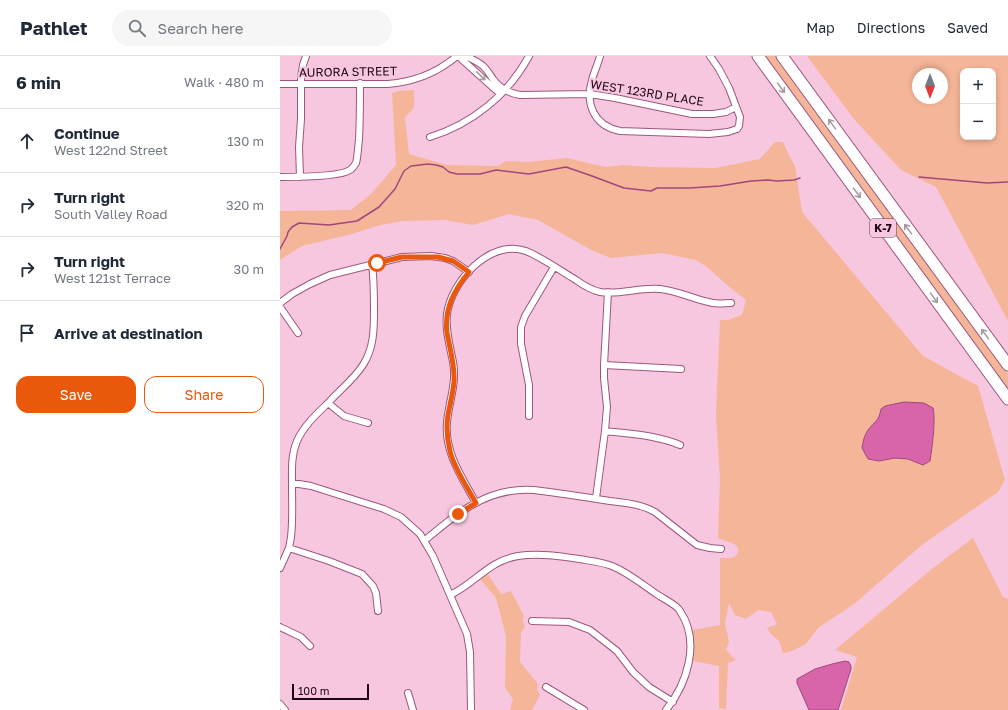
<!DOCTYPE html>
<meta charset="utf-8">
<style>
body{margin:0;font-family:"Golos Text",sans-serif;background:#f6f6f7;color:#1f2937}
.controls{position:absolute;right:12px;top:12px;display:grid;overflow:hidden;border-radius:8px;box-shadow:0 2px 6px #0003}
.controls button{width:36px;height:36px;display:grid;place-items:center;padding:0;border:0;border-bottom:1px solid #e0e1e3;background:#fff;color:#1f2937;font:20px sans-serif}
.compass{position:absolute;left:632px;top:12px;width:36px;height:36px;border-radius:50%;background:#fff;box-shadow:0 2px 6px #0003;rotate:180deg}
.scale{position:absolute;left:12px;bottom:10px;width:77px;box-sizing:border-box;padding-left:4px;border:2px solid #1f0515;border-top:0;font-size:11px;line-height:14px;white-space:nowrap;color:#1f0515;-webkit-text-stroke:3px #f7c7e0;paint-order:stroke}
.stop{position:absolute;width:12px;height:12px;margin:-9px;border:3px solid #ea580c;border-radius:50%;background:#fff}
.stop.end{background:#ea580c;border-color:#fff;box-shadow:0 1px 4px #0008}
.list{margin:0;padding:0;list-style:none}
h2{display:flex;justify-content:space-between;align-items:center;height:52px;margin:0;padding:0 16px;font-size:17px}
h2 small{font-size:13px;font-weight:400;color:#747a83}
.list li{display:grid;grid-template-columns:26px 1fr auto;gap:12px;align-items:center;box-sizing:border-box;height:64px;padding:0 16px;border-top:1px solid #e0e1e3}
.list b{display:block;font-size:15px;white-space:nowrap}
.list p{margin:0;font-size:13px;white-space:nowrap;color:#747a83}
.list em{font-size:13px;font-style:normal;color:#747a83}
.actions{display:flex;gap:8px;padding:12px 16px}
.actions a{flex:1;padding:9px 0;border:1px solid #ea580c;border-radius:12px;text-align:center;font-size:14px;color:#ea580c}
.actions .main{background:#ea580c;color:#fff}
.icon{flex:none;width:22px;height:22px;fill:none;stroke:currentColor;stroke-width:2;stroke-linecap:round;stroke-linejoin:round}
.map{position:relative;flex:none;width:728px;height:654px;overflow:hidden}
header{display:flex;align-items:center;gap:24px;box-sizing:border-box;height:56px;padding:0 20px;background:#fff;border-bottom:1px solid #e0e1e3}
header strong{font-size:19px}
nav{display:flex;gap:22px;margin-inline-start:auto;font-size:14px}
.search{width:280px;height:36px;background:#f6f6f7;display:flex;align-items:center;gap:10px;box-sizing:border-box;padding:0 14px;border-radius:22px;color:#747a83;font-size:15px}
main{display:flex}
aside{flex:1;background:#fff}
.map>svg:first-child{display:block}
</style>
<header>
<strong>Pathlet</strong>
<div class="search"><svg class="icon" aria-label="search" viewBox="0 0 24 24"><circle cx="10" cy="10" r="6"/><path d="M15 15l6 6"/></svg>Search here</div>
<nav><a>Map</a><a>Directions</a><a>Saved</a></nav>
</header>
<main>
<aside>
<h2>6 min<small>Walk · 480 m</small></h2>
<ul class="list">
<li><svg class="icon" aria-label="ahead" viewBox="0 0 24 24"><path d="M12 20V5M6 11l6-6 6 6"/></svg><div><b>Continue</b><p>West 122nd Street</p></div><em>130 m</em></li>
<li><svg class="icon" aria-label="right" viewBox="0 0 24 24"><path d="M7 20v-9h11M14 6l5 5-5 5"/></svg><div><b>Turn right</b><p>South Valley Road</p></div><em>320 m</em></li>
<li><svg class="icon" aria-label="right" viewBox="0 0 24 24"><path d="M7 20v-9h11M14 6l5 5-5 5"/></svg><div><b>Turn right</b><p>West 121st Terrace</p></div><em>30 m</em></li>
<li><svg class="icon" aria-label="arrive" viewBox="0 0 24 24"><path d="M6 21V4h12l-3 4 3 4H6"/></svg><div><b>Arrive at destination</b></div></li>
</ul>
<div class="actions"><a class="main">Save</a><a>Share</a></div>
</aside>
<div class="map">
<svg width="728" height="654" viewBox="0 0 728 654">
<rect width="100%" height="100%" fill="#f7c7e0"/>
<path fill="#f5b598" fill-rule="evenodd" d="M 484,0 L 497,0 L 728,318 L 728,335 Z
M 527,0 L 728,0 L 728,265 L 656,131 L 621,114 L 573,62 ZM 683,15 L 713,15 L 713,81 L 683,81 ZM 638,18 L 662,18 L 662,42 L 638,42 Z
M 134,34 L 134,52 L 125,61 L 129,98 L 167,109 L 218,110 L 226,105 L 247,106 L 287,102 L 312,108 L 326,111 L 343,109 L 370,111 L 435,112 L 480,103 L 495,86 L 503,86 L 508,97 L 515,110 L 522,156 L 643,300 L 698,330 L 725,424 L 718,436 L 643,488 L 574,548 L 538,572 L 526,588 L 512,595 L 503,597 L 499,585 L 491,578 L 487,572 L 497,568 L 491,556 L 478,554 L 466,563 L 455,559 L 449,547 L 445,567 L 449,586 L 446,594 L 456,604 L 448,607 L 446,653 L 439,652 L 439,610 L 413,605 L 414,593 L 412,574 L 440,569 L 440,502 C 447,502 459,504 458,493 C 457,490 456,489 454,488 C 449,485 443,485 438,482 L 440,423 L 436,359 L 440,264 L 448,264 L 462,259 L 466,244 L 447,229 L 427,211 L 416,204 L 382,197 L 331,202 L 313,195 L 258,164 L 229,158 L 193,169 L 165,164 L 123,165 L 100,169 L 72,178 L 22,190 L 0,204 L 0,155 L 71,154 L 91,138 L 116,109 L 112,37 L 118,35 ZM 601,353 L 654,356 L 653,381 L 650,405 L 643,409 L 628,403 L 615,402 L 599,405 L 588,374 L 600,361 Z
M 693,482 L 723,541 L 728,543 L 728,654 L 561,654 L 577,601 L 555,594 L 653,512 Z
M 207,517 L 221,538 L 231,535 L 244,560 C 242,564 243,567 245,571 L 241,576 L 240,606 L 258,628 L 257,633 L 260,639 L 252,654 L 230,654 L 233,643 L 225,632 L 226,580 L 216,542 L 200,523 Z"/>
<path fill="#d864a9" stroke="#a0487d" d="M 624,346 L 644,347 L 653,352 C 656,364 652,392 650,405 L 643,409 L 628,403 L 615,402 L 599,405 L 588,403 L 582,392 C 583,386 584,380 588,374 C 595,365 599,365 601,353 L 605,350 Z
M 565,605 L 569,606 L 571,610 L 571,613 L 558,654 L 529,654 L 517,627 L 517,623 L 535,613 L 552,608 Z"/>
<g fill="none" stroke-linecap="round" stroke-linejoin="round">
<path stroke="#a0487d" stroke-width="1.5" d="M 639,121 L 707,127 L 728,126
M 0,193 L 7,180 L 8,176 L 12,171 L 19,167 L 49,169 L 77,165 L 99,151 L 115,133 L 124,115 L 131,110 L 148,108 L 156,109 L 163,111 L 169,116 L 177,118 L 200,118 L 216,114 L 249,118 L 286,111 L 312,120 L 344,132 L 371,135 L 377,132 L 410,132 L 440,130 L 471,125 L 488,124 L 497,125 L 514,124 L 520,122"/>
<defs>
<path id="minor" d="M 178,0 L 217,35 L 225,34
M 186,0 C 193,4 200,6 205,12 C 208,15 210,19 213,23 C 219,32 229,37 240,39 L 310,38 L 335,42 L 412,58 L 433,58 L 446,56 L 456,51
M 320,0 C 318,8 314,16 312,24 C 305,48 314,70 340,75 L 429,78 L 448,76 L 457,73 L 459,70 L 460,61 L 449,32 L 439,13 L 430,0
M 0,28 L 108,28 C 134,26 157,17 177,0
M 150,81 C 192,68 228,39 249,0
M 0,121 C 14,121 60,121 70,114 C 72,113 74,110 76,107 C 78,100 78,90 79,83 C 80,64 80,46 80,27
M 20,121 L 19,91 L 21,63 L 21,22 L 23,9 L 26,0
M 0,247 L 12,238 L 30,228 L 50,219 L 122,201 L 151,200 L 165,202 L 173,205 L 189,216
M 0,251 L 18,277
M 324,309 L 401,313
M 48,347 L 64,360 L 88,367
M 249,360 L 249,329 L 241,288 L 241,271 L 245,260 L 274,211
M 325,375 C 350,378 376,379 400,389
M 12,428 L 19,428 L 31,430 L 104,453 L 121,461 L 140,478 L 153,500 L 187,578 L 190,596 L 191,654
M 316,442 L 325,375 L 327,351 L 324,322 L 324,309 L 328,236
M 196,447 C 182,421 164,396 167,366 C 169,345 177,327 173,306 C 170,290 165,274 167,258 C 171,226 210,182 246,195 C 261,201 281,215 296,224 C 303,229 311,234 320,236 C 340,239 360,231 380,233 C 399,235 415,244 433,247 C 439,248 445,247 451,247
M 145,484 C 165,468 186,449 211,440 C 225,435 240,433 254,434 C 279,437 305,441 330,445 C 345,447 361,448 375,456 L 417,489 L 430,492 L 441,493
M 9,492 L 49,505 L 82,518 L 93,530 L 96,537 L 98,555
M 0,512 L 9,492 L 11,481 C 13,464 12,446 12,429 C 12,414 11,399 17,385 C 24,369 38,357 50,345 C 61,333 74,323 83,309 C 94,292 94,273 94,254 C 94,238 94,224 92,208
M 170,539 C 196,527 208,505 238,500 C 259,497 279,500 299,503 C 310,505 322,506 332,510 C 349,517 363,529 378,539 C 384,543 397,549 400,555 C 421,586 407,628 386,654
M 252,565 L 289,566 L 310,574 L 337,595 L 353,616 L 369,631 L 393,646
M 0,571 L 21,581 L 30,590
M 266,631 L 304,654
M 128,637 L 133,654
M 0,648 L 5,654"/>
<path id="motorway" d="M 478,0 L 728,343
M 502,0 L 728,309"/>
</defs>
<use href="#minor" stroke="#9d567f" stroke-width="8"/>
<use href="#motorway" stroke="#9d567f" stroke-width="13"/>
<use href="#minor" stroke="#fff" stroke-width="6"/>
<use href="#motorway" stroke="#fff" stroke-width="11"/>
</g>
<defs><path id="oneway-shaft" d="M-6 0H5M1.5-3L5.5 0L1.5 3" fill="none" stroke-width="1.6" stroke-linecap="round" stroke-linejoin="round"/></defs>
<g stroke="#a59ba1">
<use href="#oneway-shaft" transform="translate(201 20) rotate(44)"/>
<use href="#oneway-shaft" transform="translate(501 32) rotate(54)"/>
<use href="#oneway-shaft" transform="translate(552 68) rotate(-126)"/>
<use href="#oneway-shaft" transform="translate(577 137) rotate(54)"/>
<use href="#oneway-shaft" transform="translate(628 173) rotate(-126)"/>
<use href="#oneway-shaft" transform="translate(654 242) rotate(54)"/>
<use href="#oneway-shaft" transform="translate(705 278) rotate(-126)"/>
</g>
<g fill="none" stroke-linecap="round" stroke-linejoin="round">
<path stroke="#ea580c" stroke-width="5" d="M 97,207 L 122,201 L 158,201 L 173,205 L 189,216 C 174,234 164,253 167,277 C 170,293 175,309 174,326 C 173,337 170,348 168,359 C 166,371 167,383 170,395 C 174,412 187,431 196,447 L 178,458"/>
</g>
<g text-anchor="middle" stroke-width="4" stroke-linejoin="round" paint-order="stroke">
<rect fill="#f7c7e0" stroke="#603f52" stroke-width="1" x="590" y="163" width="26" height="18" rx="3"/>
<g font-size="11" font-weight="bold" fill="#1f0515">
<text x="603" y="176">K-7</text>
</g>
<g font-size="12" fill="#1f0515" stroke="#f7c7e0">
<text transform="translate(68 16) rotate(-1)" y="4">AURORA STREET</text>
<text transform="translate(367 37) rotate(9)" y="4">WEST 123RD PLACE</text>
</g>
</g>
</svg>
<div class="controls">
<button>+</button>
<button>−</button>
</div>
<svg class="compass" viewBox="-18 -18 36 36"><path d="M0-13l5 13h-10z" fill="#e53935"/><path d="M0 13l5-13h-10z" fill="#747a83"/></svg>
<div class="scale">100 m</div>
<div class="stop" style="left:97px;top:207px"></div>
<div class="stop end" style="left:178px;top:458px"></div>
</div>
</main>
